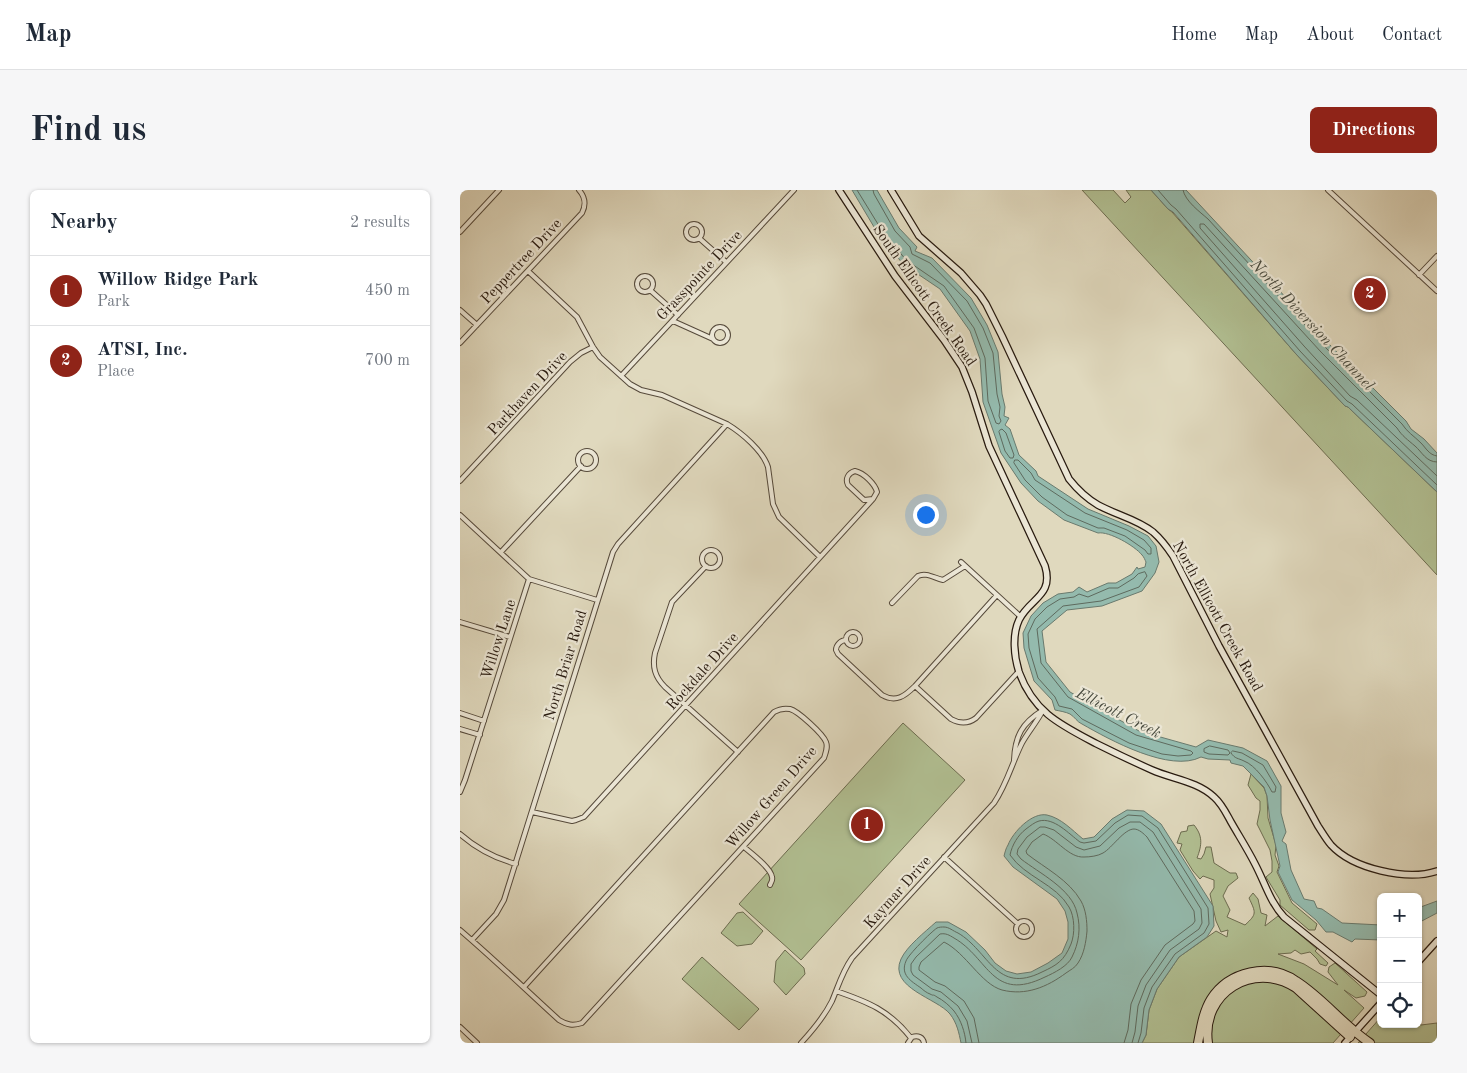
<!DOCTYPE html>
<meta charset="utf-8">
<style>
body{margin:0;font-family:"Old Standard TT",serif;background:#f6f6f7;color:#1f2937}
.controls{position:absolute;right:15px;bottom:15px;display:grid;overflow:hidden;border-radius:8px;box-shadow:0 1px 4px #0004}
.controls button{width:45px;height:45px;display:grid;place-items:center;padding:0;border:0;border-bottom:1px solid #e0e1e3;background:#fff;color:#1f2937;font:25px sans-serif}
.you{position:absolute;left:465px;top:324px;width:18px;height:18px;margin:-12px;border:4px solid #fff;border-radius:50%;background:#1a73e8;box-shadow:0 0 0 8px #1a73e833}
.badge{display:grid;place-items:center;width:32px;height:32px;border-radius:50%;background:#8f2418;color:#fff;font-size:16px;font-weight:700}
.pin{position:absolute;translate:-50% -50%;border:2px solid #fff;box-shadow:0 1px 5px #0006}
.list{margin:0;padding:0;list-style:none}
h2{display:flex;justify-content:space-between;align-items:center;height:65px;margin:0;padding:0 20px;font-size:21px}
h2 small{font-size:16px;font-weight:400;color:#747a83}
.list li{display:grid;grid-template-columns:32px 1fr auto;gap:15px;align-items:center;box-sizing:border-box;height:70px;padding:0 20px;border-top:1px solid #e0e1e3}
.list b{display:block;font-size:19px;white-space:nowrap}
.list p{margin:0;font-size:16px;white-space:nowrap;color:#747a83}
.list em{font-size:16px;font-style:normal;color:#747a83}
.icon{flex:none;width:28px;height:28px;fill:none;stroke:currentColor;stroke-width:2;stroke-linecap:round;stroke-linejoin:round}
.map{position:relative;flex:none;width:977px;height:853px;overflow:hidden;border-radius:8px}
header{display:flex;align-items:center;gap:30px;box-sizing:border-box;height:70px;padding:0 25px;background:#fff;border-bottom:1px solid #e0e1e3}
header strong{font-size:24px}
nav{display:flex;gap:28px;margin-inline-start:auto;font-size:18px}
.intro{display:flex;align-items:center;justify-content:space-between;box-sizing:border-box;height:120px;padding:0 30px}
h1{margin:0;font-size:35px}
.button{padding:12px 22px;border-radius:8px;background:#8f2418;color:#fff;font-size:18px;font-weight:700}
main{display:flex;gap:30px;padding:0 30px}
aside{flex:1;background:#fff;border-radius:8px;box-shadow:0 1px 4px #0004}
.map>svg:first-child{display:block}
</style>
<header>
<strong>Map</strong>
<nav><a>Home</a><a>Map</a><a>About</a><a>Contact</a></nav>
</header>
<div class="intro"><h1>Find us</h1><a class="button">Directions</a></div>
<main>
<aside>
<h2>Nearby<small>2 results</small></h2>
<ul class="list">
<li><span class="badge">1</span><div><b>Willow Ridge Park</b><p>Park</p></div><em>450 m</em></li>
<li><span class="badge">2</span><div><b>ATSI, Inc.</b><p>Place</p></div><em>700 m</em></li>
</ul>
</aside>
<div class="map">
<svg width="977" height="853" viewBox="0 0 977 853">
<rect width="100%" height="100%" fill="#e0d9be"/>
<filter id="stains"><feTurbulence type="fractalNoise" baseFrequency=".004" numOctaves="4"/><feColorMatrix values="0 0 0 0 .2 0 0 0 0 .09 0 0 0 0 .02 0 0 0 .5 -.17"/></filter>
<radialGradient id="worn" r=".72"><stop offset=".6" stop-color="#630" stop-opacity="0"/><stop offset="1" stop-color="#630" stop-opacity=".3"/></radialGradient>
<path fill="#b1bf92" stroke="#6c6c50" d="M 622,0 L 653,0 L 665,13 L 671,7 L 666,0 L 691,0 L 708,19 L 712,22 L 836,164 L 885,216 L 888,217 L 977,302 L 977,385 Z
M 443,533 L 505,590 L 341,770 L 279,714 Z
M 791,584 L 804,598 L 807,606 L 808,628 L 816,655 L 815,665 L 819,676 L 817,682 L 832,713 L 857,734 L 855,740 L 849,740 L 820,715 L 820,710 L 806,687 L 812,682 L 812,671 L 810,660 L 797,634 L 800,620 L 800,611 L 796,608 L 788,595 Z
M 734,635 C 743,646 742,655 737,668 L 741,669 L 744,664 L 746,657 L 751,657 L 754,673 L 770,683 L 776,683 L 778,688 L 768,696 L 763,706 L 770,720 L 767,727 L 785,735 C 797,724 796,723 789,708 L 793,703 L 798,709 L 801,723 L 807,725 L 805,736 L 818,726 L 857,759 L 855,761 L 868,773 L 866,776 L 860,774 L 857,769 L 850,762 L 841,764 L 835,760 L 831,763 L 818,764 L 844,774 L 878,795 L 868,782 L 869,777 L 875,773 L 907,802 L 905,806 L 896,808 L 884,800 L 904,818 L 873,853 L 682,853 L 686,845 L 689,820 L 697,799 L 719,767 L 756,741 L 767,747 L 768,740 L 761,742 L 756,731 L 750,704 L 754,698 L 754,690 L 743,686 L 740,689 L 733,681 L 720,660 L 722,654 L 717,653 L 721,642 L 727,641 L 728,636 Z
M 283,722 L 303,741 L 292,754 L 277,756 L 261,743 L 277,723 Z
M 325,760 L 344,778 L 345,784 L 326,805 L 314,792 L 316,771 Z
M 242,767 L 299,819 L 279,840 L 222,789 Z
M 921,827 L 921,834 L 958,833 L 961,835 L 977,833 L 977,853 L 898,853 Z"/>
<path fill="#94baad" stroke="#697a6e" d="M 392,0 L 417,0 L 439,38 L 457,57 L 455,61 L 472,68 L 511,108 L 527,135 L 538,162 L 542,204 L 545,217 L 544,226 L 549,228 L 545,235 L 550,239 L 559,265 L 576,281 L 578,286 L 628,319 L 669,336 L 688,346 L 696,356 L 699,372 L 695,383 L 682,401 L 642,416 L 607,420 L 582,441 L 586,472 L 610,502 L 679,541 L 736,557 L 748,550 L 783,558 L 807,571 L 821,596 L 821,623 L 826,642 L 822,651 L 826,654 L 831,680 L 844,709 L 854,711 L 857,718 L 862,719 L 882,733 L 921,735 L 921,750 L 895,749 L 892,752 L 873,742 L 866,742 L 856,730 L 832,710 L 818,682 L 820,676 L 810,630 L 807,606 L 804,597 L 783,576 L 771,573 L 770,570 L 748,569 L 741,567 C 710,583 650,550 622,534 C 617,532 615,527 610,524 C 606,522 600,521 595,520 L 592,510 L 574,491 L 564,458 L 563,443 L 571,426 L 583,413 L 598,404 L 613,402 L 619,397 L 627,402 L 648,393 L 656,393 L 672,384 L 677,377 L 678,379 L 685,377 L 686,372 C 685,370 684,367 682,365 C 675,356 649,341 638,343 L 604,330 L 578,311 L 561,293 L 541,263 L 523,212 L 520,169 L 510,141 L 480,99 L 443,74 L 417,42 Z
M 691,0 L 726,0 L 869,154 L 946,231 L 951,239 L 964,249 L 977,263 L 977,302 L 888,217 L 885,216 L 836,164 L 713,22 L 708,19 Z
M 667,620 L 684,621 L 701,634 L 753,716 L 754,736 L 747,747 L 719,767 L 697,799 L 689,820 L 686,845 L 682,853 L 501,853 C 499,843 497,833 490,824 C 477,808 428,798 441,769 C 447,756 465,742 476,732 L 488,732 L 506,742 L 525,760 L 535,773 L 546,781 L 557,784 L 571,782 L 588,773 L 602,763 L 608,749 L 608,732 L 605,721 L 597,709 L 553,677 L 544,666 C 545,662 546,658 548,655 C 553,642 572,622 587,625 C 601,628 612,640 623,649 L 634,647 L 652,629 Z
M 977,711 L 977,723 L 958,733 L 958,718 Z"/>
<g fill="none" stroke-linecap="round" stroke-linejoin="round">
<path stroke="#5e6a5e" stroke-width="1" d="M 397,0 L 421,39 L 446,70 L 484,96 L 514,138 L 525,168 L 528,211 L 536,233 L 539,234 L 541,231 L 539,226 L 540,217 L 537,204 L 533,163 L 523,138 L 507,111 L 470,73 L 452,64 L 450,57 L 435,41 L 414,4 L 413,0
M 698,0 L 711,15 L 716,19 L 840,161 L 887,211 L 892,214 L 977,295
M 723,0 C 725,11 740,22 748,29 L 866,158 L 942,234 C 947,242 954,246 961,253 C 966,258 969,265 977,266
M 540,240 L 542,239 L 546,243 L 554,265 L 553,268 L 550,268 L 545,261 L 539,242 Z
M 555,270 L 558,270 L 571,283 L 575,290 L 625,323 L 667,340 L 684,350 L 691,358 L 691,364 L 688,364 L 685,360 L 665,346 L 644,338 L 638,338 L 607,325 L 582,307 L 565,290 L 554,273 Z
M 977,272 C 966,272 962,262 955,256 C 948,250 942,246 937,238 L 861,162 L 744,34 L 740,34 L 740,38 L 844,156 L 890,206 L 897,210 L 977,286
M 685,382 L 687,386 L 679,397 L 641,411 L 603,416 L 577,439 L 581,473 L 608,507 L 676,545 L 731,561 L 733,563 L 731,565 L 718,566 L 702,564 L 669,553 L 622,529 L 612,519 L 599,516 L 595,507 L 578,488 L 569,458 L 568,444 L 575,429 L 587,417 L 600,409 L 614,407 L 619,404 L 628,407 L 649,398 L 658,398 L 674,388 L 678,384 Z
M 750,556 L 768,560 L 770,563 L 768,565 L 749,564 L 744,562 L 744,559 Z
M 773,561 L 782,563 L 803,575 L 816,597 L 815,602 L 812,602 C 807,592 795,575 784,571 C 778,568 775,569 771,563 Z
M 506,853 C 505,842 501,830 494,821 C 490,816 483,810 477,807 C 471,803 476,807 470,804 C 467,803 463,800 461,798 C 451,791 440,785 446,771 C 448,765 471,742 477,738 C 479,737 482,737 484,737 C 489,737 493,741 498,743 C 529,761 536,805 582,782 C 597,775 604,771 611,754 C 615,744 615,727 609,717 C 596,694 565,687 550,665 C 552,655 558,645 566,639 C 570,636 575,632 579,631 C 594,627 609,644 620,652 L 624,653 L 636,651 L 655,633 L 668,625 L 682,626 L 698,638 L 748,718 L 749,734 L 744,743 L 715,764 L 692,797 L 684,818 L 681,843 L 678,853
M 512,853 L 507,831 L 498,816 L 481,802 L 472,799 L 453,785 L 451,781 L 451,774 L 456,767 L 480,744 C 486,743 489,745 494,748 C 529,768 532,813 585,787 C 594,783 608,776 612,767 C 619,753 621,738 617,723 C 612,699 579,683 561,669 L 557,664 L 558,659 L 567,647 L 580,637 L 585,637 L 594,640 L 616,657 L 624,660 L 640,656 L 659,638 L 670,632 L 680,632 L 693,642 L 741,719 L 742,733 L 739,739 L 710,760 L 686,795 L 678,816 L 675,842 L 672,853
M 519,853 L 514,828 L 504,811 L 485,796 L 475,792 L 459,780 L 459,777 L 461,772 L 484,752 C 506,763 521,794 542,800 C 566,806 587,797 606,783 C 610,780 615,778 618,773 C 624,764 626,752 627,741 C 627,731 626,720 621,711 C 609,690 585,678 567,664 L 566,661 L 572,652 L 583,644 C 597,649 609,668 624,667 C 630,667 638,666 643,663 C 652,658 664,639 674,639 C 679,639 684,644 687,647 L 734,721 L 735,731 L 733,734 L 705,755 L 681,790 L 671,814 L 668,840 L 664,853"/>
<defs>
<path id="street" d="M 868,0 L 977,101
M226 42a8 8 0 1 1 16 0a8 8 0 1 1-16 0Z
M 0,42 L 39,0
M 239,48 L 266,72
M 68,81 L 117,127 L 133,157 L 140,167 L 170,194 L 181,200 L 202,205 L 267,234 C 282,243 303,261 308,277 L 313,314 L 319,327 L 360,367
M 959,85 L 977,66
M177 94a8 8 0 1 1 16 0a8 8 0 1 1-16 0Z
M 190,100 L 218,125
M 0,120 L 17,135
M 213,131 L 253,149
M252 145a8 8 0 1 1 16 0a8 8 0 1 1-16 0Z
M 0,153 L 122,23 C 126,15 126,8 119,0
M 161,186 L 334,0
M118 270a9 9 0 1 1 18 0a9 9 0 1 1-18 0Z
M 395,281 C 404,283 415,294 417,302 L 413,309 L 404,310 L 388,295 C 385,289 388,283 395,281 Z
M 0,291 L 110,172 L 121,163 L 133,157
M 0,325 L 69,389 L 137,410
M242 369a9 9 0 1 1 18 0a9 9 0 1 1-18 0Z
M 41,362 L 121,276
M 501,372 L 561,427
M 246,376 L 212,412 L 195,463 C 192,477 195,487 205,497 L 278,562
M 432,413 L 458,386 C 466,382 474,388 483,390 L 505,376
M 0,432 L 50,447
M386 449a7 7 0 1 1 14 0a7 7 0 1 1-14 0Z
M 386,450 C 381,450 376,455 376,460 L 378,464 L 422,505 C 436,513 445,506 455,496 L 537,405
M 455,496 L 491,529 C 500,534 508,534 516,528 L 559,481
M 0,523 L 24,531
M 0,539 L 20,545
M 0,602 L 5,590 L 69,389
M 72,622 L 112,631 L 116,630 L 124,627 L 413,309
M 0,644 C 17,659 34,668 56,674
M 284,657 C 291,663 311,678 312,687 C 313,691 311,692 310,695
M 484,667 L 558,734
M556 739a8 8 0 1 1 16 0a8 8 0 1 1-16 0Z
M 0,740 C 34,769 66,800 99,830 C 107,835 113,836 122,833 L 364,568 C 366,562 368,557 366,552 C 363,544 338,521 330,519 C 324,518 319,519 314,522 L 64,797
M 12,750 L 36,724 L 44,710 L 153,362 L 158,354 L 267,234
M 376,801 C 408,812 429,820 451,848
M 0,837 L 17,853
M 341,853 C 353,840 364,827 372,811 C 378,797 382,782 392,768 L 534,613 C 547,594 552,573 562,553 C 568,542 577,532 583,520 C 562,533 555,546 554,570
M 448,853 L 452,847 C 458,845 463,847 464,853"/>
<path id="secondary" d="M 379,0 L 435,86 L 484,150 L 502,177 L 512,202 L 529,256 L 585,376 C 594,406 570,408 559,430 C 552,445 554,466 559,482 C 574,523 601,535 637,554 C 655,563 674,572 692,580 C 712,589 737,591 754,607 C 762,614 766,623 771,632 C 779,646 788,660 795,674 C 805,693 810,712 824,727 L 921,805
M 431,0 L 459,46 L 501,83 L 520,105 L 526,114 L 542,146 L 609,289 C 617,299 626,308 638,315 C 656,325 677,329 693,342 C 701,349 707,357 713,366 L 759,456 L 858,636 C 862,642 866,649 871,655 C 893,679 947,691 977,681
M 958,772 L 977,751
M 885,853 L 921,813"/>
<path id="highway" d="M 738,853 C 741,838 743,822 751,809 C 769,781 809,772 836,791 C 863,808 883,835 910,853
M 748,853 C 741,803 793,770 836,798 L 890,847"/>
</defs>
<use href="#street" stroke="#564a3b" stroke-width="6"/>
<use href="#secondary" stroke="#281a0f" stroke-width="8"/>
<use href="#highway" stroke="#281a0f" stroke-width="10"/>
<use href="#street" stroke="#ebe6d5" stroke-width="4"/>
<use href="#secondary" stroke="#ebe6d5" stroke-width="5.5"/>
<use href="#highway" stroke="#e0d9be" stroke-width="8"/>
</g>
<g text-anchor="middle" stroke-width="4.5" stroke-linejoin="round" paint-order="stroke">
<g font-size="15" fill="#281a0f" stroke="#ebe6d5">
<text transform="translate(61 71) rotate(-47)" y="5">Peppertree Drive</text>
<text transform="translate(239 85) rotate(-47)" y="5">Grasspointe Drive</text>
<text transform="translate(465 105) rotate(55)" y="5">South Ellicott Creek Road</text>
<text transform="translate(67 203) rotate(-47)" y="5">Parkhaven Drive</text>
<text transform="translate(758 426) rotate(61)" y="5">North Ellicott Creek Road</text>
<text transform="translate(38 449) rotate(-72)" y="5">Willow Lane</text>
<text transform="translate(105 475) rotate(-73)" y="5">North Briar Road</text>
<text transform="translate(242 481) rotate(-48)" y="5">Rockdale Drive</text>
<text transform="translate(311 607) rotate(-49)" y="5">Willow Green Drive</text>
<text transform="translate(437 702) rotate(-48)" y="5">Kaymar Drive</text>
</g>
<g font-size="16" font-style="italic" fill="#484a3e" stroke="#ebe6d5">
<text transform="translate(853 134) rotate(47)" y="6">North Diversion Channel</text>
<text transform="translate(659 522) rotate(27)" y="6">Ellicott Creek</text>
</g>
</g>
<rect width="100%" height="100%" filter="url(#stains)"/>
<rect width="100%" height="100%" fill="url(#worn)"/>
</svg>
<div class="controls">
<button>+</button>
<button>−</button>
<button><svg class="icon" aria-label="locate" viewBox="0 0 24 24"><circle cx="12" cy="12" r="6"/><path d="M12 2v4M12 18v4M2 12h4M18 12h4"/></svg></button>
</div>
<div class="you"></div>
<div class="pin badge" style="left:407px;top:635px">1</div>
<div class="pin badge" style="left:910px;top:104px">2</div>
</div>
</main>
